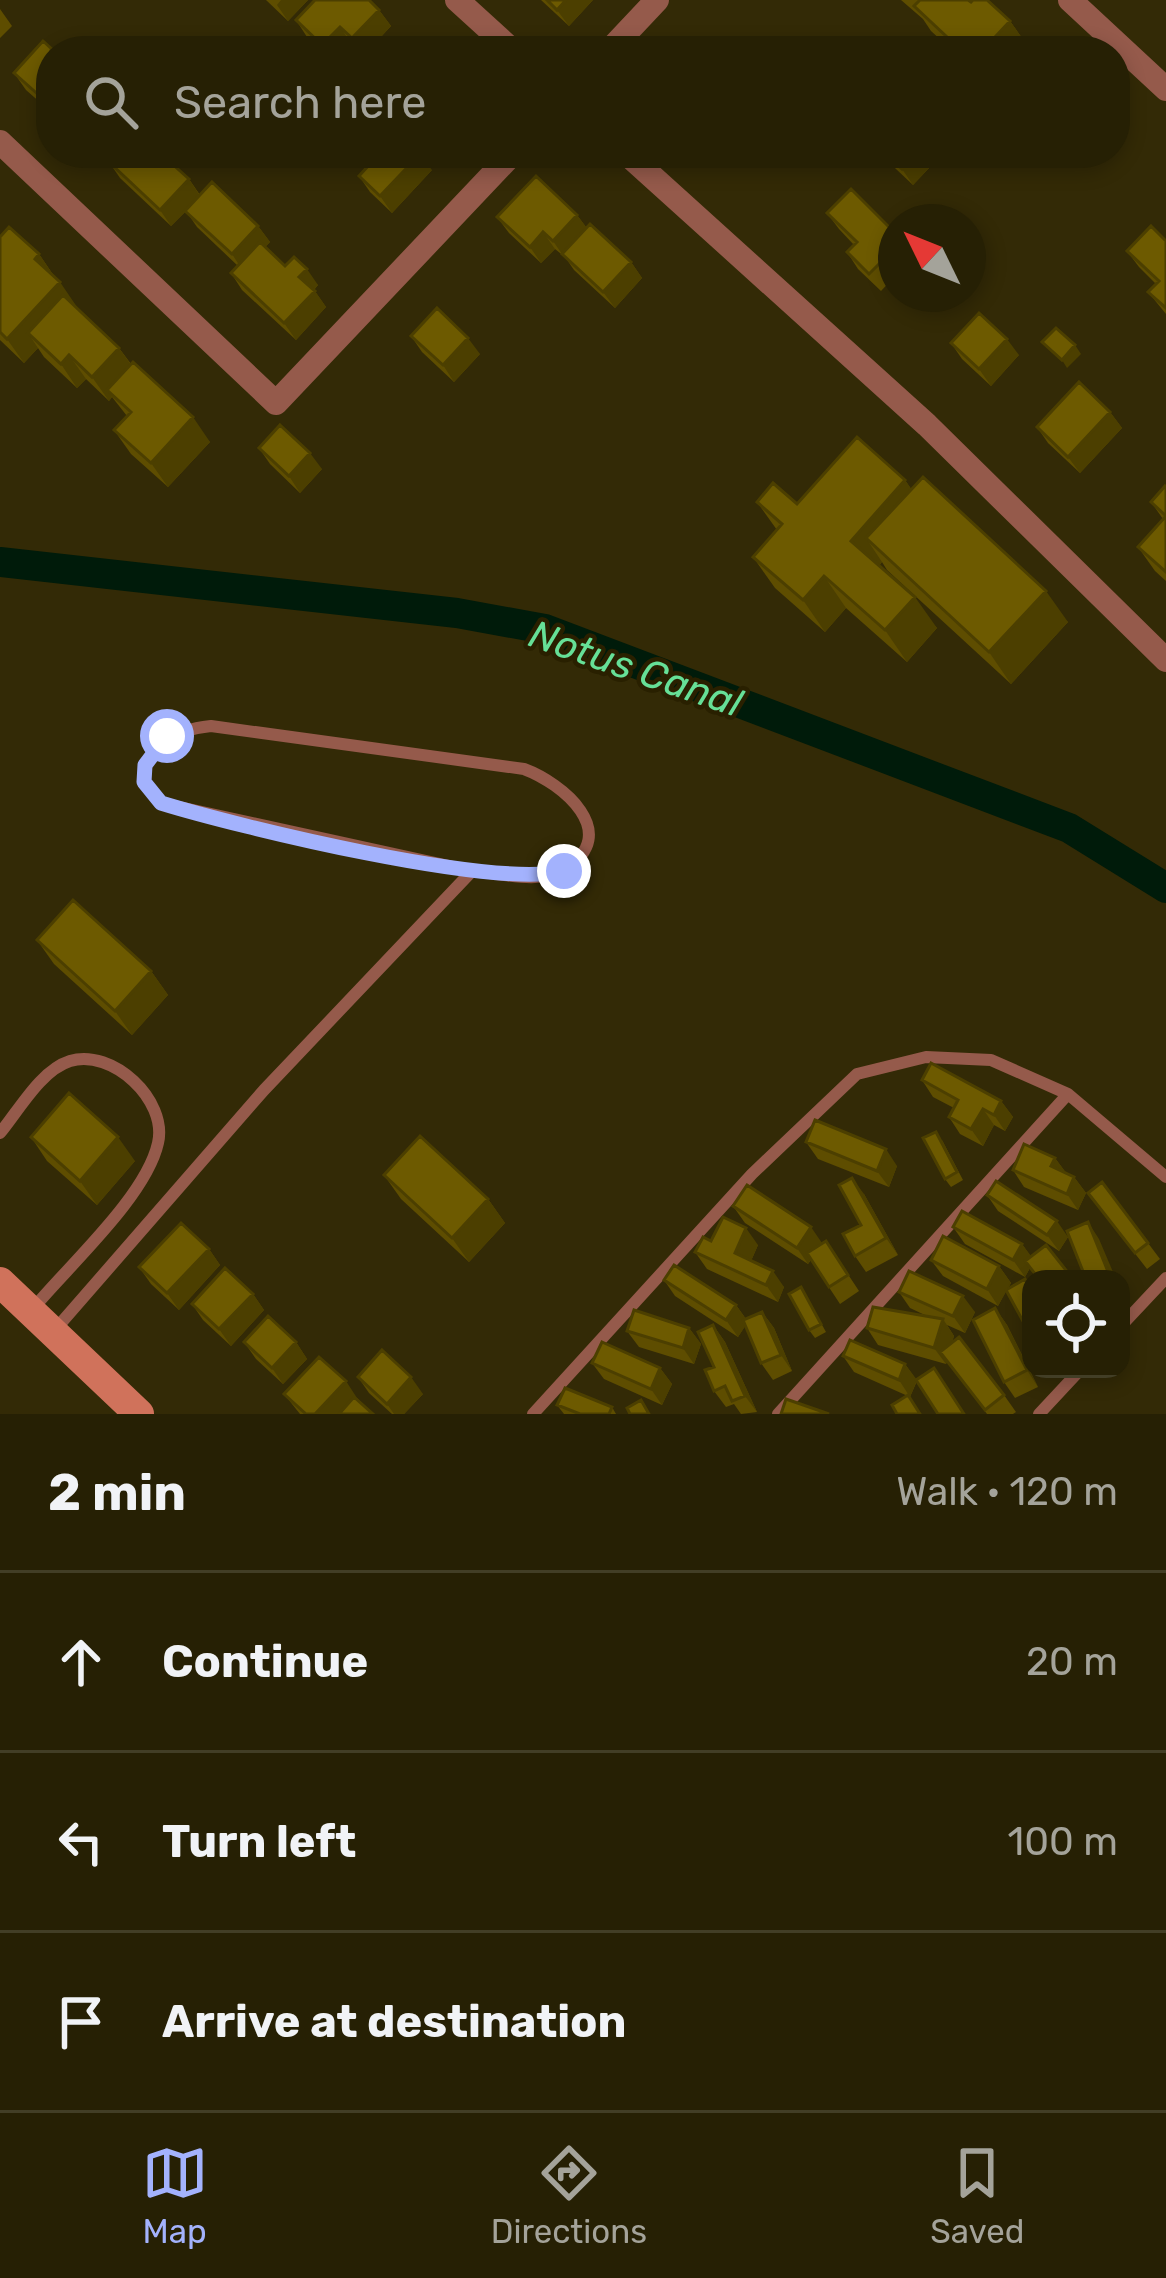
<!DOCTYPE html>
<meta charset="utf-8">
<style>
body{margin:0;font-family:Rubik,sans-serif;background:#322d13;color:#f1f3f6}
.controls{position:absolute;right:36px;bottom:36px;display:grid;overflow:hidden;border-radius:24px;box-shadow:0 6px 18px #0003}
.controls button{width:108px;height:108px;display:grid;place-items:center;padding:0;border:0;border-bottom:3px solid #423e26;background:#262004;color:#f1f3f6;font:60px sans-serif}
.compass{position:absolute;left:878px;top:204px;width:108px;height:108px;border-radius:50%;background:#262004;box-shadow:0 6px 18px #0003;rotate:313deg}
.stop{position:absolute;width:36px;height:36px;margin:-27px;border:9px solid #a3b2fd;border-radius:50%;background:#fff}
.stop.end{background:#a3b2fd;border-color:#fff;box-shadow:0 3px 12px #0008}
.list{margin:0;padding:0;list-style:none}
h2{display:flex;justify-content:space-between;align-items:center;height:156px;margin:0;padding:0 48px;font-size:51px}
h2 small{font-size:39px;font-weight:400;color:#a4a39a}
.list li{display:grid;grid-template-columns:78px 1fr auto;gap:36px;align-items:center;box-sizing:border-box;height:180px;padding:0 48px;border-top:3px solid #423e26}
.list b{display:block;font-size:45px;white-space:nowrap}
.list em{font-size:39px;font-style:normal;color:#a4a39a}
.icon{flex:none;width:66px;height:66px;fill:none;stroke:currentColor;stroke-width:2;stroke-linecap:round;stroke-linejoin:round}
.map{position:relative;flex:none;width:1166px;height:1414px;overflow:hidden}
.search{position:absolute;background:#262004;box-shadow:0 6px 18px #0003;left:36px;right:36px;top:36px;height:132px;display:flex;align-items:center;gap:30px;box-sizing:border-box;padding:0 42px;border-radius:48px;color:#a4a39a;font-size:45px}
.sheet{height:696px;background:#262004}
nav{display:flex;justify-content:space-around;align-items:center;box-sizing:border-box;height:168px;border-top:3px solid #423e26;background:#262004;font-size:33px;color:#a4a39a}
nav a{display:grid;justify-items:center;gap:6px}
nav .on{color:#a3b2fd}
.map>svg:first-child{display:block}
</style>
<div class="map">
<svg width="1166" height="1414" viewBox="0 0 1166 1414">
<rect width="100%" height="100%" fill="#332a06"/>
<g fill="none" stroke-linecap="round" stroke-linejoin="round">
<path stroke="#001b0a" stroke-width="30" d="M 0,562 L 457,613 L 545,629 L 1069,828 L 1166,888"/>
<path stroke="#955a4b" stroke-width="12" d="M 0,1133 C 19,1110 41,1070 70,1061 C 112,1048 168,1100 158,1143 C 146,1197 67,1267 31,1311
M 1121,1326 L 1166,1278
M 54,1331 L 264,1090 L 472,871 L 161,803 L 144,782 C 145,742 176,730 211,726 L 524,769 C 562,783 623,833 565,869 C 541,885 499,873 472,871
M 533,1414 L 752,1174 L 857,1074 L 926,1057 L 991,1060 L 1068,1094 L 1166,1177
M 778,1414 L 1068,1094
M 1039,1414 L 1081,1369"/>
<path stroke="#955a4b" stroke-width="24" d="M 457,0 L 513,51
M 1070,0 L 1166,89
M 609,51 L 657,0
M 0,142 L 276,403 L 513,153
M 626,153 L 927,425 L 1166,660"/>
<path stroke="#d0725b" stroke-width="30" d="M 0,1282 L 139,1414"/>
</g>
<path fill="#5e4d00" d="M 266,0 L 308,0 L 288,21 Z
M 541,0 L 593,0 L 569,26 Z
M 901,0 L 968,0 L 1010,21 L 1027,45 L 1023,51 L 953,51 L 931,31 L 923,19 Z
M 0,9 L 12,26 L 0,38 Z
M 379,10 L 391,26 L 368,51 L 360,51 L 351,43 L 344,51 L 323,51 L 307,37 L 296,20 Z
M 51,51 L 51,112 L 26,90 L 14,73 Z
M 879,153 L 921,153 L 931,166 L 913,185 Z
M 1053,153 L 1079,153 L 1067,166 Z
M 109,162 L 189,179 L 200,195 L 258,226 L 270,242 L 265,247 L 285,266 L 318,285 L 314,290 L 326,307 L 296,340 L 242,290 L 231,273 L 238,266 L 197,227 L 186,211 L 171,226 L 120,178 Z
M 432,170 L 392,213 L 370,192 L 359,176 Z
M 827,213 L 896,234 L 896,275 L 881,291 L 858,269 L 847,252 L 854,245 L 839,229 Z
M 577,215 L 586,227 L 631,262 L 642,278 L 615,308 L 574,270 L 565,257 L 555,249 L 541,263 L 509,233 L 497,217 Z
M 0,237 L 39,254 L 76,308 L 119,348 L 131,364 L 210,442 L 168,487 L 131,454 L 114,430 L 127,416 L 112,397 L 109,401 L 86,379 L 77,388 L 44,357 L 38,348 L 24,363 L 0,340 Z
M 1166,241 L 1166,314 L 1148,292 L 1156,284 L 1139,267 L 1127,251 Z
M 411,336 L 480,354 L 454,382 L 422,352 Z
M 951,343 L 1019,355 L 991,386 L 962,359 Z
M 1110,412 L 1122,428 L 1080,473 L 1048,443 L 1037,427 Z
M 259,448 L 322,469 L 300,493 L 270,464 Z
M 905,480 L 911,489 L 1068,622 L 1011,684 L 887,570 L 882,562 L 879,566 L 937,628 L 907,662 L 846,608 L 825,632 L 775,588 L 753,557 L 777,530 L 757,502 L 797,504 Z
M 1166,487 L 1166,581 L 1155,571 L 1138,547 L 1163,519 L 1151,502 Z
M 37,940 L 151,971 L 168,995 L 132,1035 L 54,964 Z
M 922,1080 L 1001,1101 L 1013,1117 L 1005,1131 L 994,1125 L 983,1146 L 960,1134 L 949,1117 L 954,1108 L 933,1097 Z
M 31,1137 L 135,1161 L 97,1205 L 47,1161 Z
M 942,1140 L 963,1180 L 951,1187 L 945,1179 Z
M 806,1142 L 897,1166 L 889,1187 L 818,1159 Z
M 1055,1158 L 1066,1173 L 1074,1177 L 1086,1193 L 1078,1210 L 1024,1187 L 1013,1170 Z
M 384,1175 L 488,1199 L 505,1223 L 469,1262 L 401,1199 Z
M 1088,1193 L 1148,1243 L 1160,1259 L 1147,1269 Z
M 864,1194 L 898,1255 L 866,1272 L 855,1256 L 861,1225 Z
M 987,1195 L 1068,1237 L 1059,1251 L 998,1211 Z
M 733,1206 L 822,1243 L 826,1241 L 859,1291 L 840,1304 L 811,1260 L 808,1264 L 745,1223 Z
M 953,1227 L 1022,1244 L 1031,1257 L 1073,1279 L 1038,1279 L 1030,1268 L 1025,1277 L 965,1244 Z
M 711,1241 L 758,1245 L 751,1261 L 784,1287 L 778,1302 L 707,1269 L 695,1252 Z
M 209,1249 L 220,1265 L 179,1310 L 151,1284 L 139,1267 Z
M 931,1260 L 999,1266 L 1011,1283 L 1007,1290 L 1025,1279 L 1031,1288 L 1031,1336 L 1006,1291 L 998,1306 L 943,1276 Z
M 664,1280 L 736,1305 L 746,1319 L 762,1312 L 774,1328 L 792,1371 L 773,1380 L 761,1363 L 745,1326 L 738,1337 L 675,1296 Z
M 899,1292 L 975,1312 L 965,1333 L 947,1325 L 954,1336 L 952,1342 L 1004,1395 L 1016,1412 L 1013,1414 L 987,1414 L 947,1362 L 946,1364 L 878,1345 L 867,1328 L 929,1317 L 910,1308 Z
M 253,1294 L 264,1310 L 231,1346 L 203,1320 L 192,1304 Z
M 806,1296 L 826,1332 L 815,1338 L 809,1330 Z
M 995,1308 L 1007,1325 L 1038,1387 L 1015,1398 L 1004,1382 Z
M 713,1325 L 725,1342 L 757,1412 L 741,1414 L 734,1404 L 726,1407 L 714,1391 Z
M 689,1328 L 701,1344 L 694,1364 L 639,1347 L 627,1331 Z
M 244,1342 L 296,1342 L 307,1359 L 283,1384 L 256,1359 Z
M 843,1356 L 905,1364 L 917,1381 L 910,1397 L 854,1372 Z
M 592,1363 L 660,1368 L 672,1384 L 662,1405 L 604,1379 Z
M 358,1377 L 423,1394 L 404,1414 L 392,1414 L 369,1393 Z
M 284,1394 L 357,1398 L 373,1414 L 300,1414 Z
M 557,1405 L 612,1407 L 616,1414 L 564,1414 Z"/>
<path fill="#4c3f00" d="M 281,0 L 308,0 L 288,21 L 277,5 Z
M 566,0 L 593,0 L 569,26 L 557,10 Z
M 379,10 L 391,26 L 368,51 L 361,51 L 352,38 Z
M 1010,21 L 1027,45 L 1021,51 L 982,51 Z
M 340,27 L 351,43 L 344,51 L 326,51 L 322,45 Z
M 916,153 L 921,153 L 931,166 L 913,185 L 902,169 Z
M 420,154 L 432,170 L 392,213 L 380,196 Z
M 189,179 L 200,196 L 171,226 L 160,210 Z
M 577,215 L 589,231 L 564,257 L 553,241 Z
M 258,226 L 270,242 L 243,271 L 232,254 Z
M 543,232 L 555,249 L 541,263 L 530,247 Z
M 39,254 L 56,279 L 35,259 Z
M 631,262 L 642,278 L 615,308 L 603,292 Z
M 307,269 L 318,285 L 311,293 L 299,277 Z
M 60,282 L 77,307 L 41,345 L 28,333 L 38,348 L 24,363 L 7,339 Z
M 315,291 L 326,307 L 296,340 L 284,323 Z
M 468,338 L 480,354 L 454,382 L 443,365 Z
M 1007,339 L 1019,355 L 991,386 L 979,369 Z
M 1075,345 L 1081,354 L 1067,368 L 1062,360 Z
M 119,348 L 136,372 L 107,390 L 112,397 L 109,401 L 92,377 Z
M 69,355 L 86,379 L 77,388 L 61,364 Z
M 1110,412 L 1122,428 L 1080,473 L 1068,457 Z
M 193,417 L 210,442 L 168,487 L 151,463 Z
M 310,453 L 322,469 L 300,493 L 289,476 Z
M 905,480 L 927,511 L 866,538 L 882,562 L 873,572 L 851,541 Z
M 824,576 L 846,608 L 825,632 L 803,600 Z
M 1046,591 L 1068,622 L 1011,684 L 989,652 Z
M 915,597 L 937,628 L 907,662 L 885,630 Z
M 151,971 L 168,995 L 132,1035 L 115,1011 Z
M 1001,1101 L 1013,1117 L 1005,1131 L 994,1115 Z
M 983,1109 L 994,1125 L 983,1146 L 971,1129 Z
M 118,1137 L 135,1161 L 97,1205 L 80,1181 Z
M 886,1149 L 897,1166 L 889,1187 L 877,1171 Z
M 1055,1158 L 1067,1174 L 1051,1166 Z
M 1074,1177 L 1086,1193 L 1078,1210 L 1067,1194 Z
M 852,1178 L 864,1194 L 898,1255 L 886,1238 Z
M 488,1199 L 505,1223 L 469,1262 L 452,1238 Z
M 1057,1221 L 1068,1237 L 1059,1251 L 1047,1235 Z
M 1088,1222 L 1099,1239 L 1116,1279 L 1111,1279 Z
M 811,1227 L 822,1243 L 808,1264 L 797,1248 Z
M 746,1228 L 758,1245 L 747,1270 L 735,1253 Z
M 1022,1244 L 1034,1260 L 1025,1277 L 1013,1260 Z
M 209,1249 L 220,1265 L 179,1310 L 167,1293 Z
M 999,1266 L 1011,1283 L 998,1306 L 987,1289 Z
M 773,1271 L 784,1287 L 778,1302 L 766,1285 Z
M 253,1294 L 264,1310 L 231,1346 L 219,1329 Z
M 963,1296 L 975,1312 L 965,1333 L 953,1316 Z
M 736,1305 L 748,1322 L 738,1337 L 726,1320 Z
M 995,1308 L 1007,1325 L 1038,1387 L 1027,1370 Z
M 762,1312 L 774,1328 L 792,1371 L 781,1355 Z
M 943,1319 L 954,1336 L 946,1364 L 934,1348 Z
M 713,1325 L 725,1342 L 757,1412 L 745,1396 Z
M 689,1328 L 701,1344 L 694,1364 L 683,1348 Z
M 296,1342 L 307,1359 L 283,1384 L 272,1368 Z
M 905,1364 L 917,1380 L 910,1397 L 899,1380 Z
M 660,1368 L 672,1384 L 662,1405 L 651,1389 Z
M 411,1377 L 423,1394 L 404,1414 L 394,1414 L 387,1404 Z
M 346,1381 L 357,1398 L 342,1414 L 315,1414 Z"/>
<path fill="#6d5a00" stroke="#4c3f00" stroke-width="3" d="M 315,0 L 369,0 L 379,10 L 352,38 L 340,27 L 322,45 L 296,20 Z
M 547,0 L 566,0 L 557,10 Z
M 920,0 L 968,0 L 971,2 L 973,0 L 987,0 L 1010,21 L 982,51 L 962,51 L 914,6 Z
M 413,40 L 425,51 L 403,51 Z
M 43,41 L 54,51 L 51,51 L 51,106 L 14,73 Z
M 117,153 L 160,153 L 189,179 L 160,210 L 109,162 Z
M 380,153 L 420,154 L 380,196 L 359,176 Z
M 885,153 L 916,153 L 902,169 Z
M 536,176 L 577,215 L 553,241 L 543,232 L 530,247 L 497,217 Z
M 212,182 L 258,226 L 232,254 L 185,211 Z
M 851,189 L 896,234 L 896,247 L 869,274 L 847,252 L 857,242 L 827,213 Z
M 590,224 L 631,262 L 603,292 L 562,254 Z
M 1151,226 L 1166,241 L 1166,308 L 1148,292 L 1159,281 L 1127,251 Z
M 9,227 L 39,254 L 35,259 L 60,282 L 7,339 L 0,332 L 0,237 Z
M 260,242 L 285,266 L 294,257 L 307,269 L 299,277 L 315,291 L 284,323 L 231,273 Z
M 63,295 L 119,348 L 92,377 L 69,355 L 61,364 L 28,333 Z
M 437,308 L 468,338 L 443,365 L 411,336 Z
M 979,313 L 1007,339 L 979,369 L 951,343 Z
M 1056,328 L 1075,345 L 1062,360 L 1042,342 Z
M 133,362 L 193,417 L 151,463 L 114,430 L 131,412 L 107,390 Z
M 1079,382 L 1110,412 L 1068,457 L 1037,427 Z
M 280,425 L 310,453 L 289,476 L 259,448 Z
M 857,437 L 905,480 L 851,541 L 915,597 L 885,630 L 824,576 L 803,600 L 753,557 L 782,524 L 757,502 L 773,483 L 797,504 Z
M 923,477 L 1046,591 L 989,652 L 866,538 Z
M 1165,486 L 1166,487 L 1166,572 L 1138,547 L 1166,516 L 1151,502 Z
M 73,900 L 151,971 L 115,1011 L 37,940 Z
M 931,1063 L 1001,1101 L 994,1115 L 983,1109 L 971,1129 L 949,1117 L 958,1100 L 922,1080 Z
M 69,1093 L 118,1137 L 80,1181 L 31,1137 Z
M 815,1120 L 886,1149 L 877,1171 L 806,1142 Z
M 936,1132 L 957,1172 L 945,1179 L 923,1138 Z
M 420,1136 L 488,1199 L 452,1238 L 384,1175 Z
M 1024,1144 L 1055,1158 L 1051,1166 L 1074,1177 L 1067,1194 L 1013,1170 Z
M 852,1178 L 886,1238 L 855,1256 L 843,1234 L 861,1225 L 839,1185 Z
M 996,1181 L 1057,1221 L 1047,1235 L 987,1195 Z
M 1102,1182 L 1148,1243 L 1135,1253 L 1088,1193 Z
M 747,1185 L 811,1227 L 797,1248 L 733,1206 Z
M 962,1211 L 1022,1244 L 1013,1260 L 953,1227 Z
M 723,1217 L 746,1228 L 735,1253 L 773,1271 L 766,1285 L 695,1252 L 703,1237 L 711,1241 Z
M 1088,1222 L 1111,1279 L 1086,1279 L 1067,1231 Z
M 181,1223 L 209,1249 L 167,1293 L 139,1267 Z
M 943,1236 L 999,1266 L 987,1289 L 931,1260 Z
M 826,1241 L 848,1275 L 829,1287 L 807,1253 Z
M 1046,1245 L 1073,1279 L 1039,1279 L 1025,1261 Z
M 674,1265 L 736,1305 L 726,1320 L 664,1280 Z
M 225,1268 L 253,1294 L 219,1329 L 192,1304 Z
M 909,1271 L 963,1296 L 953,1316 L 899,1292 Z
M 1025,1279 L 1031,1290 L 1031,1336 L 1006,1290 Z
M 801,1287 L 821,1324 L 809,1330 L 789,1294 Z
M 873,1307 L 943,1319 L 934,1348 L 867,1328 Z
M 995,1308 L 1027,1370 L 1004,1382 L 973,1320 Z
M 634,1310 L 689,1328 L 683,1348 L 627,1331 Z
M 762,1312 L 781,1355 L 761,1363 L 743,1320 Z
M 268,1316 L 296,1342 L 272,1368 L 244,1342 Z
M 713,1325 L 745,1396 L 732,1401 L 725,1386 L 714,1391 L 705,1370 L 714,1367 L 698,1332 Z
M 959,1337 L 1004,1395 L 985,1410 L 940,1352 Z
M 850,1340 L 905,1364 L 899,1380 L 843,1356 Z
M 602,1342 L 660,1368 L 651,1389 L 592,1363 Z
M 382,1350 L 411,1377 L 387,1404 L 358,1377 Z
M 319,1357 L 346,1381 L 315,1414 L 306,1414 L 284,1394 Z
M 934,1368 L 964,1414 L 938,1414 L 916,1380 Z
M 565,1388 L 612,1407 L 609,1414 L 580,1414 L 557,1405 Z
M 908,1395 L 920,1414 L 897,1414 L 892,1405 Z
M 354,1397 L 373,1414 L 339,1414 Z
M 786,1399 L 829,1414 L 781,1414 Z
M 641,1400 L 649,1414 L 630,1414 L 627,1408 Z"/>
<g fill="none" stroke-linecap="round" stroke-linejoin="round">
<path stroke="#a3b2fd" stroke-width="15" d="M 167,736 L 145,765 L 144,782 L 161,803 C 239,827 494,889 564,871"/>
</g>
<g text-anchor="middle" stroke-width="9" stroke-linejoin="round" paint-order="stroke">
<g font-size="39" font-style="italic" fill="#66e097" stroke="#292000">
<text transform="translate(636 668) rotate(19)" y="14">Notus Canal</text>
</g>
</g>
</svg>
<div class="controls">
<button><svg class="icon" aria-label="locate" viewBox="0 0 24 24"><circle cx="12" cy="12" r="6"/><path d="M12 2v4M12 18v4M2 12h4M18 12h4"/></svg></button>
</div>
<svg class="compass" viewBox="-18 -18 36 36"><path d="M0-13l5 13h-10z" fill="#e53935"/><path d="M0 13l5-13h-10z" fill="#a4a39a"/></svg>
<div class="stop" style="left:167px;top:736px"></div>
<div class="stop end" style="left:564px;top:871px"></div>
<div class="search"><svg class="icon" aria-label="search" viewBox="0 0 24 24"><circle cx="10" cy="10" r="6"/><path d="M15 15l6 6"/></svg>Search here</div>
</div>
<section class="sheet">
<h2>2 min<small>Walk · 120 m</small></h2>
<ul class="list">
<li><svg class="icon" aria-label="ahead" viewBox="0 0 24 24"><path d="M12 20V5M6 11l6-6 6 6"/></svg><div><b>Continue</b></div><em>20 m</em></li>
<li><svg class="icon" aria-label="left" viewBox="0 0 24 24"><path d="M17 20v-9H6M10 6l-5 5 5 5"/></svg><div><b>Turn left</b></div><em>100 m</em></li>
<li><svg class="icon" aria-label="arrive" viewBox="0 0 24 24"><path d="M6 21V4h12l-3 4 3 4H6"/></svg><div><b>Arrive at destination</b></div></li>
</ul>
</section>
<nav>
<a class="on"><svg class="icon" aria-label="map" viewBox="0 0 24 24"><path d="M3 6l6-2 6 2 6-2v14l-6 2-6-2-6 2zM9 4v14M15 6v14"/></svg>Map</a>
<a><svg class="icon" aria-label="directions" viewBox="0 0 24 24"><path d="M12 3l9 9-9 9-9-9zM9 14v-3h6M13 9l2 2-2 2"/></svg>Directions</a>
<a><svg class="icon" aria-label="saved" viewBox="0 0 24 24"><path d="M7 4h10v16l-5-4-5 4z"/></svg>Saved</a>
</nav>
